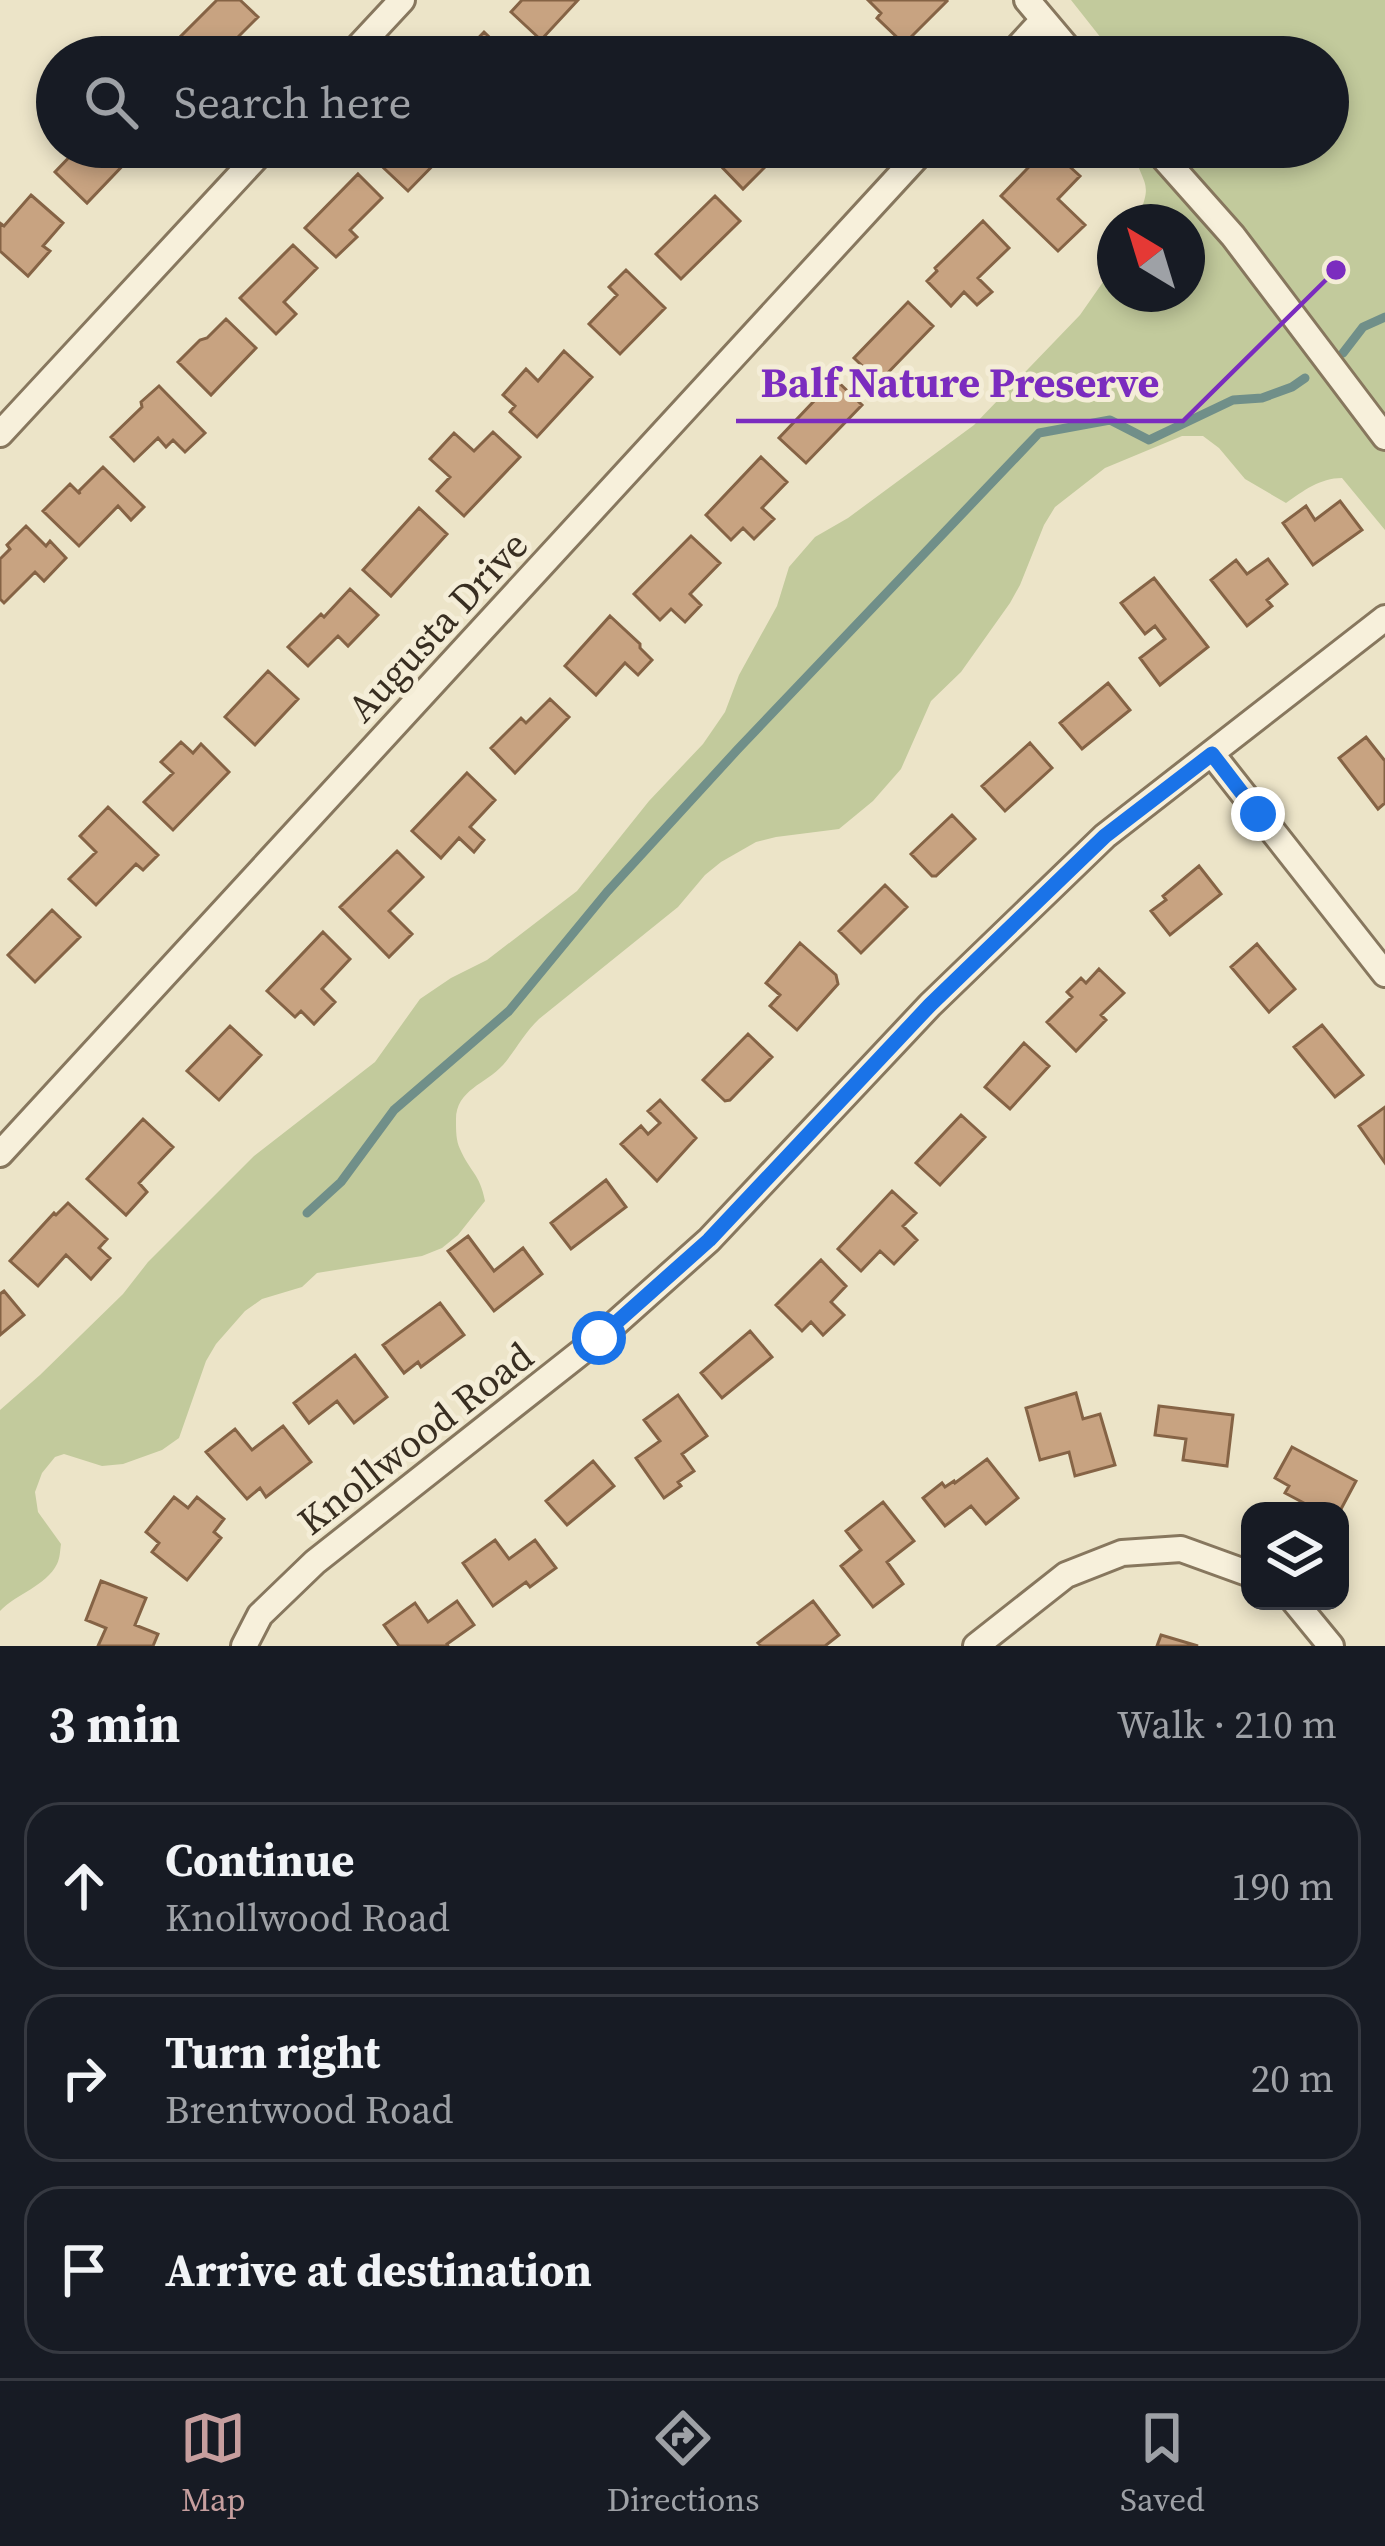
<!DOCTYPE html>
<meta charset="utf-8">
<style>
body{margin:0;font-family:"Source Serif 4",serif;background:#242831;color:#f1f3f6}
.controls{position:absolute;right:36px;bottom:36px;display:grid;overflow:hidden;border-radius:24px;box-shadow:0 6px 18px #0003}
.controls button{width:108px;height:108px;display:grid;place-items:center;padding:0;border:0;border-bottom:3px solid #363941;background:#171b24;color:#f1f3f6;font:60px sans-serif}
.compass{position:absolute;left:1097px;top:204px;width:108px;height:108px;border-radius:50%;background:#171b24;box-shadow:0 6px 18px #0003;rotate:322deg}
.stop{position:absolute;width:36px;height:36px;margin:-27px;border:9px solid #1a73e8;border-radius:50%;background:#fff}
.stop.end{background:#1a73e8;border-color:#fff;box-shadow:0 3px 12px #0008}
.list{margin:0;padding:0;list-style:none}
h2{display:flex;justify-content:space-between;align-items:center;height:156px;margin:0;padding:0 48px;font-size:51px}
h2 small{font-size:39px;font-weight:400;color:#9ea1a6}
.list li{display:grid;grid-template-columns:78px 1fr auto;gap:36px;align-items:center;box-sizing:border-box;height:168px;margin:0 24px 24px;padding:0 24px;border:3px solid #363941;border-radius:36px}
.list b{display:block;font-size:45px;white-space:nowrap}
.list p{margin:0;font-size:39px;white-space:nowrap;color:#9ea1a6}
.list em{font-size:39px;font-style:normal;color:#9ea1a6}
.icon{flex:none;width:66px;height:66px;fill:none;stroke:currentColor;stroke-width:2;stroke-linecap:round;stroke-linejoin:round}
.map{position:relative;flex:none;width:1385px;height:1646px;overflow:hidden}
.search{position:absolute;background:#171b24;box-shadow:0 6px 18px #0003;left:36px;right:36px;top:36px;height:132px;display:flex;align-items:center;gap:30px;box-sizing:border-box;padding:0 42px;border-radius:66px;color:#9ea1a6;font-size:45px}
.sheet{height:732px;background:#171b24}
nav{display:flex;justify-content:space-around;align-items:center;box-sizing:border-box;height:168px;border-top:3px solid #363941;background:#171b24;font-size:33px;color:#9ea1a6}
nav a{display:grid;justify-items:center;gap:6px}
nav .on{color:#c69e9e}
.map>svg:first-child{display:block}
</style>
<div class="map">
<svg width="1385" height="1646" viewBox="0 0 1385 1646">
<rect width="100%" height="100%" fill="#ece4c8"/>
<path fill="#c2ca9c" d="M 1071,0 L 1385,0 L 1385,530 L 1342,478 C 1320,478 1303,491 1286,503 L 1245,479 L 1219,448 L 1203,436 L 1182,436 L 1105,468 L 1055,507 L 1044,525 L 1020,585 L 1010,603 L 961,672 L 931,701 L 901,769 L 873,801 L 839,829 L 776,837 L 756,842 L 721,862 L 705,875 L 678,907 L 539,1019 C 524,1033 516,1050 503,1065 C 486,1084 455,1090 456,1121 C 456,1130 456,1141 460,1149 C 470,1172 480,1174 485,1201 L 458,1235 L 442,1248 L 422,1256 L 317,1273 L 302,1287 L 262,1299 L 245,1311 L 216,1344 L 206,1361 L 179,1438 L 162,1450 L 123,1464 L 102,1466 L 64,1454 L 55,1457 L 42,1473 L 35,1492 L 38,1512 L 61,1544 C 60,1551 60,1558 57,1564 C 46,1586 16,1594 0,1611 L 0,1410 L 40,1375 L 123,1294 L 148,1262 L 254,1156 L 375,1062 L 420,999 L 451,978 L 487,960 L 577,891 L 649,801 L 703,744 L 725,712 L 739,675 L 777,606 L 789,567 L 815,537 L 848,518 L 974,425 L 1080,315 L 1103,282 L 1115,260 L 1115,294 L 1187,294 L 1187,222 L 1135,222 C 1157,179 1140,186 1133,147 L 1328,147 L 1328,57 L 1116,57 Z"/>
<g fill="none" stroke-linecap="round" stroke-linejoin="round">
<path stroke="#708f89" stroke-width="9" d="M 1343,353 L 1363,327 L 1385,317
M 307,1213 L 341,1182 L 394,1110 L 509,1011 L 607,892 L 738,749 L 1039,433 L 1110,420 L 1149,440 L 1233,400 L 1262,398 L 1292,387 L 1305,378"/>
</g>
<path fill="#c8a381" stroke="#856345" stroke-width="3" d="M 217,0 L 240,0 L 258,17 L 236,39 L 240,44 L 227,57 L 203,57 L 181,36 Z
M 522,0 L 578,0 L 541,40 L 511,12 Z
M 868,0 L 946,0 L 947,1 L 904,44 L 877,18 L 881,13 Z
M 484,32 L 510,57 L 462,55 Z
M 859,38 L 879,57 L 841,57 Z
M 79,147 L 119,147 L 130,158 L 87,203 L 55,172 Z
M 379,147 L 451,147 L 408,191 L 371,156 Z
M 735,147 L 805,147 L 795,158 L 785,147 L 743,189 L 718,163 Z
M 1048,147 L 1080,176 L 1058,199 L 1085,225 L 1058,251 L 1001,196 Z
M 358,174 L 382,198 L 350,230 L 357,237 L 336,257 L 305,228 Z
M 31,195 L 63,223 L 43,246 L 50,251 L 28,276 L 0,251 L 0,223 L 4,226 Z
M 715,196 L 740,221 L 681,279 L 656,254 Z
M 983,221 L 1009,248 L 978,278 L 992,292 L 977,305 L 964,292 L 951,306 L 927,281 L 937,271 L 935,268 Z
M 293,245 L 317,268 L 284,302 L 296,314 L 276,334 L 240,298 Z
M 626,270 L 665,308 L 620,354 L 589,324 L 617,295 L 609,287 Z
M 908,302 L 933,326 L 879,382 L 854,358 Z
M 226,319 L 256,348 L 211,395 L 178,362 L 200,340 L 207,338 Z
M 564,351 L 592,377 L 537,437 L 510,412 L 515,406 L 503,395 L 526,369 L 538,381 Z
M 835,379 L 862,405 L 806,463 L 779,438 Z
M 159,386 L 205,433 L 185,452 L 173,440 L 166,447 L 158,438 L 134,461 L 111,437 L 142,407 L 141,402 Z
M 493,432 L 520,457 L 464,516 L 437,491 L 450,477 L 430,459 L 454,433 L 474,451 Z
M 761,457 L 787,482 L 762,508 L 774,519 L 754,539 L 743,528 L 731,540 L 706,515 Z
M 103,467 L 144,507 L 131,520 L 118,506 L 79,546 L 43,511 L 70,484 L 80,494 L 79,491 Z
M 1340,501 L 1362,530 L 1313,565 L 1283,523 L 1306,506 L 1315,520 Z
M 419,508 L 447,534 L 391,596 L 363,570 Z
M 26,526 L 46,546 L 50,541 L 66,558 L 44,581 L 35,572 L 4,603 L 0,599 L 0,559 L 10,549 L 7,545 Z
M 691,536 L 720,563 L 690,594 L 701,605 L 685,622 L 671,609 L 660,620 L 634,594 Z
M 1268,559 L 1287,584 L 1267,600 L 1272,606 L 1247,626 L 1211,580 L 1236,560 L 1247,574 Z
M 1154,578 L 1208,647 L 1160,685 L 1140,658 L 1165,639 L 1155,626 L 1145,634 L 1121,603 Z
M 350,589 L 378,615 L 348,646 L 338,636 L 308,666 L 288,647 L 321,614 L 324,617 Z
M 610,616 L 640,644 L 640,648 L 652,660 L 638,675 L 625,663 L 596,695 L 565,666 Z
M 268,671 L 298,699 L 255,745 L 225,717 Z
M 1108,683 L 1130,710 L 1082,749 L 1060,723 Z
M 550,699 L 569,717 L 515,773 L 491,748 L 521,718 L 526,723 Z
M 1366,737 L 1385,761 L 1385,803 L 1378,809 L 1339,758 Z
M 181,742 L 193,753 L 201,744 L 229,772 L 173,830 L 144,802 L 173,773 L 161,762 Z
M 1030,743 L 1052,768 L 1005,811 L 982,786 Z
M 467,773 L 495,800 L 470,827 L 484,840 L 474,852 L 459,838 L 441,858 L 412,831 Z
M 108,807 L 158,855 L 143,870 L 136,864 L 96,905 L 69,879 L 96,852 L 80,836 Z
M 952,815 L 975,839 L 936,876 L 932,876 L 911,854 Z
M 397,851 L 423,877 L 389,911 L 412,934 L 389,957 L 340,907 Z
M 1199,866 L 1221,894 L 1170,935 L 1151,911 L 1166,900 L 1163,896 Z
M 885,885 L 907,907 L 861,953 L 839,931 Z
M 52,910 L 80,937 L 35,982 L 8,955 Z
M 323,932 L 350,959 L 322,989 L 335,1002 L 314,1024 L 301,1011 L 295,1017 L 267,991 Z
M 800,943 L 836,975 L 838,984 L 797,1030 L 770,1006 L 780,995 L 766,983 Z
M 1257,944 L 1295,989 L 1269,1012 L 1231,967 Z
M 1099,969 L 1124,993 L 1101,1015 L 1106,1020 L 1076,1051 L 1047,1022 L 1072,997 L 1067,992 L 1081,978 L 1086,983 Z
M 1322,1025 L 1363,1075 L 1335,1097 L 1294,1047 Z
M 230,1026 L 261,1055 L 219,1100 L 187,1071 Z
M 748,1034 L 772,1057 L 730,1100 L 725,1101 L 703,1080 Z
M 1024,1043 L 1049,1066 L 1010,1109 L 985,1087 Z
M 660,1100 L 696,1138 L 657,1181 L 621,1144 L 641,1126 L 648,1134 L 660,1123 L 648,1111 Z
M 1385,1107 L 1385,1163 L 1359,1126 Z
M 961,1115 L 985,1137 L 940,1185 L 916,1163 Z
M 143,1119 L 173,1147 L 139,1183 L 147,1192 L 126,1215 L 87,1179 Z
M 606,1180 L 626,1207 L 571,1249 L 551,1223 Z
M 892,1191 L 916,1213 L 903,1226 L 917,1240 L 894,1264 L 880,1251 L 861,1271 L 838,1249 Z
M 68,1203 L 107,1239 L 99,1248 L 110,1258 L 91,1279 L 66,1255 L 38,1286 L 10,1261 L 54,1213 L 56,1215 Z
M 468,1236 L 494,1271 L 523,1248 L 542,1274 L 494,1311 L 448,1251 Z
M 821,1260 L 846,1286 L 831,1302 L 844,1315 L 823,1335 L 811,1322 L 802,1331 L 776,1305 Z
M 4,1291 L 24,1315 L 0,1335 L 0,1294 Z
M 440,1303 L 464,1335 L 421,1367 L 418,1362 L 404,1373 L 383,1345 Z
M 750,1331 L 772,1357 L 722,1398 L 701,1373 Z
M 355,1355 L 387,1397 L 354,1423 L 337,1401 L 309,1423 L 294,1403 Z
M 1076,1393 L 1083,1419 L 1100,1414 L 1115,1465 L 1075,1476 L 1069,1452 L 1040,1460 L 1026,1408 Z
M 678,1395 L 707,1436 L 682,1454 L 694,1471 L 678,1482 L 681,1486 L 664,1498 L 636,1458 L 660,1441 L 644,1420 Z
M 1159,1406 L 1233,1415 L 1227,1466 L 1183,1460 L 1186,1439 L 1155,1435 Z
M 283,1426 L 311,1462 L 266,1497 L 260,1488 L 247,1499 L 206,1452 L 235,1429 L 252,1450 Z
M 1292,1447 L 1356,1481 L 1340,1511 L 1319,1511 L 1285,1493 L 1289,1486 L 1275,1478 Z
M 987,1459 L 1018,1498 L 986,1524 L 971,1506 L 945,1526 L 923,1498 L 942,1483 L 945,1487 L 954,1481 L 955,1483 Z
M 593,1461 L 614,1486 L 567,1525 L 546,1501 Z
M 174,1497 L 188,1508 L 197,1497 L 224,1519 L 214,1532 L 221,1538 L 187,1580 L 152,1552 L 159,1543 L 146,1532 Z
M 883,1502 L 914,1541 L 887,1562 L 903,1584 L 873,1607 L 841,1566 L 861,1550 L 846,1531 Z
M 495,1540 L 509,1559 L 535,1540 L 556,1568 L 530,1587 L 526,1582 L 493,1606 L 463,1563 Z
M 101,1581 L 146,1598 L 135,1625 L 158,1634 L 153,1646 L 98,1646 L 106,1628 L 86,1620 Z
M 457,1601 L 474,1625 L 447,1644 L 448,1646 L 399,1646 L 384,1625 L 415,1603 L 428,1622 Z
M 813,1601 L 839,1635 L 825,1646 L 761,1646 L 758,1643 Z
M 1161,1635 L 1198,1646 L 1157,1646 Z"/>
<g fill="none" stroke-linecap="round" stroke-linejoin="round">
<defs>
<path id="street" d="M 1027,0 L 1075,57
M 349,57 L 402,0
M 1009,57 L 1042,21
M 1154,147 L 1233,236 L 1385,437
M 0,434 L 266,147
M 1212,754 L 1385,974
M 0,1154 L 926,147
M 1294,1601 L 1331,1646
M 244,1646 L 260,1615 L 315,1562 L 599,1338 L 709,1240 L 930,1005 L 1105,836 L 1385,618
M 976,1646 L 1066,1575 L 1122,1553 L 1181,1549 L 1250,1574"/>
</defs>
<use href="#street" stroke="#87775e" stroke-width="30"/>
<use href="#street" stroke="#f7f0db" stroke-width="24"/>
</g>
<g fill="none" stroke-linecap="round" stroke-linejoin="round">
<path stroke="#1a73e8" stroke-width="15" d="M 599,1338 L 709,1240 L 930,1005 L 1105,836 L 1212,754 L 1258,814"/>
</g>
<g text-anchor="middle" stroke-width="10" stroke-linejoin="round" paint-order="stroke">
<g font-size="39" fill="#382e21" stroke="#f4edd7">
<text transform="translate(437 626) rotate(-47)" y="14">Augusta Drive</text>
<text transform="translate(415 1438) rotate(-38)" y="14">Knollwood Road</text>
</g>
</g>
<path fill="none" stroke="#7b2cbf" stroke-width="4.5" d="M1336 270L1183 421H736"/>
<circle fill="#7b2cbf" stroke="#f4edd7" stroke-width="4.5" cx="1336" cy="270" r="12"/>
<g font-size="42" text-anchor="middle" font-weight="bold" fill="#7b2cbf" stroke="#f4edd7" stroke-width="10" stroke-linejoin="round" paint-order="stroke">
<text x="960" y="397">Balf Nature Preserve</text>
</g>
</svg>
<div class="controls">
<button><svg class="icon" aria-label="layers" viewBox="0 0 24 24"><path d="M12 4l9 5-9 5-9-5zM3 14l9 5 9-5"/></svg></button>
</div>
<svg class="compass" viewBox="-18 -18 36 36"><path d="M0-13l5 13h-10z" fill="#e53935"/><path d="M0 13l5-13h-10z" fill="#9ea1a6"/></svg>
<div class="stop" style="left:599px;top:1338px"></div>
<div class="stop end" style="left:1258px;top:814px"></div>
<div class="search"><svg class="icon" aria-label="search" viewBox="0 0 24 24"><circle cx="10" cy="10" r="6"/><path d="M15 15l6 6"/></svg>Search here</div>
</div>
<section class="sheet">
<h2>3 min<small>Walk · 210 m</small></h2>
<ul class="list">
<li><svg class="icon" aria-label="ahead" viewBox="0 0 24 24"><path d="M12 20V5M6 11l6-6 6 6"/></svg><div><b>Continue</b><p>Knollwood Road</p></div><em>190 m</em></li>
<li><svg class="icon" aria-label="right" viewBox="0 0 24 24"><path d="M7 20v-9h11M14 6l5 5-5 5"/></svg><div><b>Turn right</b><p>Brentwood Road</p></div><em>20 m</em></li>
<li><svg class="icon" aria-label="arrive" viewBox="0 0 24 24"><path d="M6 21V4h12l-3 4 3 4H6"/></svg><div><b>Arrive at destination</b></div></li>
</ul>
</section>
<nav>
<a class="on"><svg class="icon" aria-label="map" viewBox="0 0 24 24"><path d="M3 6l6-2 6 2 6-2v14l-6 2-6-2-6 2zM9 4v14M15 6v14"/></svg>Map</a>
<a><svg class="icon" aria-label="directions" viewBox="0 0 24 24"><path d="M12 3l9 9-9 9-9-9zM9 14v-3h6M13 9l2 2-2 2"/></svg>Directions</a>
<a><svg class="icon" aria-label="saved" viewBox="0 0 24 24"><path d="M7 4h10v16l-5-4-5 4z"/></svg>Saved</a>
</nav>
